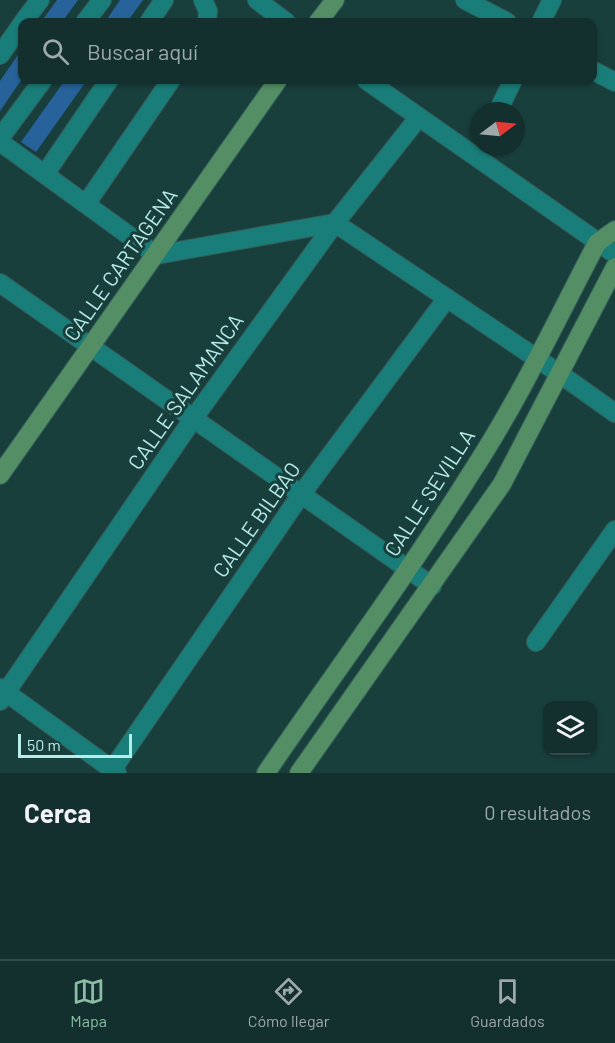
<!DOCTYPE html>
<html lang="es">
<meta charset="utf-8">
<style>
body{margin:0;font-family:Barlow,sans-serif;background:#1c3736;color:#f1f3f6}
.controls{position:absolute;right:18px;bottom:18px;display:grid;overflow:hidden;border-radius:12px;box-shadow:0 2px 4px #0004}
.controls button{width:54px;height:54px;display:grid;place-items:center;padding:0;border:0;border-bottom:2px solid #324a4a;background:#132f2e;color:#f1f3f6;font:30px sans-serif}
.compass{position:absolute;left:471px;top:102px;width:54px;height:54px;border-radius:50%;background:#132f2e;box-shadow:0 2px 4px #0004;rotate:74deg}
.scale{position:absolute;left:18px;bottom:15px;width:114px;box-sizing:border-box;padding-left:6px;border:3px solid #b7ece8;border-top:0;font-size:16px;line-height:21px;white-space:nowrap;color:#b7ece8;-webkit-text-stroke:4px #193f3d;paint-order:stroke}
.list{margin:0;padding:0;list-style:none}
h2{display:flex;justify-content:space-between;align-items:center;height:78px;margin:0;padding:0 24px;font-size:26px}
h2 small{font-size:20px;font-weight:400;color:#9da9aa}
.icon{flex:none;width:33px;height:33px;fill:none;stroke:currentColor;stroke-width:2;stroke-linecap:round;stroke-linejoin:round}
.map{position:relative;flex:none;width:615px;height:773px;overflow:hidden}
.search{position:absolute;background:#132f2e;box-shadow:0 2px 4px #0004;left:18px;right:18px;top:18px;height:66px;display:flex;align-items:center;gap:15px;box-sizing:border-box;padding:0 21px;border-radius:12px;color:#9da9aa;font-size:22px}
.sheet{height:186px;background:#132f2e}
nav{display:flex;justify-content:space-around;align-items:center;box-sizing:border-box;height:84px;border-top:2px solid #324a4a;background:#132f2e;font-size:16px;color:#9da9aa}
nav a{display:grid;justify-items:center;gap:3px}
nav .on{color:#8abfa5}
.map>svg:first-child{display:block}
</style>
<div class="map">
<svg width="615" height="773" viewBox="0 0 615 773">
<rect width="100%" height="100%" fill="#193f3d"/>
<path fill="#27639a" d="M 57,0 L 78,0 L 62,22 L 41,22 Z
M 120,0 L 143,0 L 127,22 L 105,22 Z
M 22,49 L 22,79 L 0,111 L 0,81 Z
M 65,80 L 87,80 L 36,152 L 21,142 Z"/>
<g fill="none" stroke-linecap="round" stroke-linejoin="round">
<defs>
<path id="minor" d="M 203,0 L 208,11 L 207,22
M 257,0 L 286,22
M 465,0 L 507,22
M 23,22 L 40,0
M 85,22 L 102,0
M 149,22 L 164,0
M 541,22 L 552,0
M 0,55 L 22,24
M 592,70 L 615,82
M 366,80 L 615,254
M 498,111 L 513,80
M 0,138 L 43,80
M 0,142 L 156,255 L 335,223 L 560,374 L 615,413
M 45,174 L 109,80
M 86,204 L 171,80
M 0,283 L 432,586
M 536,642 L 615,530
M 0,688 L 117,773
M 0,701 L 193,419 L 335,223 L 419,117
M 110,773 L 300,496 L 447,298"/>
<path id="major" d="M 318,22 L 335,0
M 0,475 L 278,80
M 266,773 C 335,672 408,574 473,470 C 520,398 557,319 597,243 L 615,230
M 299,773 L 502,484 L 615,267"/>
</defs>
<use href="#minor" stroke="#335d5b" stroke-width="20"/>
<use href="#major" stroke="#335d5b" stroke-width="20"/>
<use href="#minor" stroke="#197e79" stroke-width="18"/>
<use href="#major" stroke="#538e64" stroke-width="18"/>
</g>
<g text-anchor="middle" stroke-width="6" stroke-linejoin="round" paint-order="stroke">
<g font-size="21" fill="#b7ece8" stroke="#193f3d">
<text transform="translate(121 265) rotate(-55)" y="7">CALLE CARTAGENA</text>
<text transform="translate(186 392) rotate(-55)" y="7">CALLE SALAMANCA</text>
<text transform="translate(430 493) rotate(-57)" y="7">CALLE SEVILLA</text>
<text transform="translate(257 520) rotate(-55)" y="7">CALLE BILBAO</text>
</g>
</g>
</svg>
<div class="controls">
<button><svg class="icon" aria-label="layers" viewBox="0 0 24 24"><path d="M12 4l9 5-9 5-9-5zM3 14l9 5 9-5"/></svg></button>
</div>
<svg class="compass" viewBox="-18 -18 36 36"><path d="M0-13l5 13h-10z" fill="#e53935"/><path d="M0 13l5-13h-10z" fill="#9da9aa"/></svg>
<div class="scale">50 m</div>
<div class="search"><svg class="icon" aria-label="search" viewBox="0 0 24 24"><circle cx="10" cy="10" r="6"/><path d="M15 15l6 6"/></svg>Buscar aquí</div>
</div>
<section class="sheet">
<h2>Cerca<small>0 resultados</small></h2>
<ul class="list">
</ul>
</section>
<nav>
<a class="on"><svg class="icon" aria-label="map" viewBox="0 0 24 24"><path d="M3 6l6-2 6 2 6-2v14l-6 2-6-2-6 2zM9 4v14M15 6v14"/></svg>Mapa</a>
<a><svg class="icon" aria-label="directions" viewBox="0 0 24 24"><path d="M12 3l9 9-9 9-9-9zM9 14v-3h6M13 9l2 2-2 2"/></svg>Cómo llegar</a>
<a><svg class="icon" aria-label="saved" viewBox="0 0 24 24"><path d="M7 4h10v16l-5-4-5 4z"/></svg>Guardados</a>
</nav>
